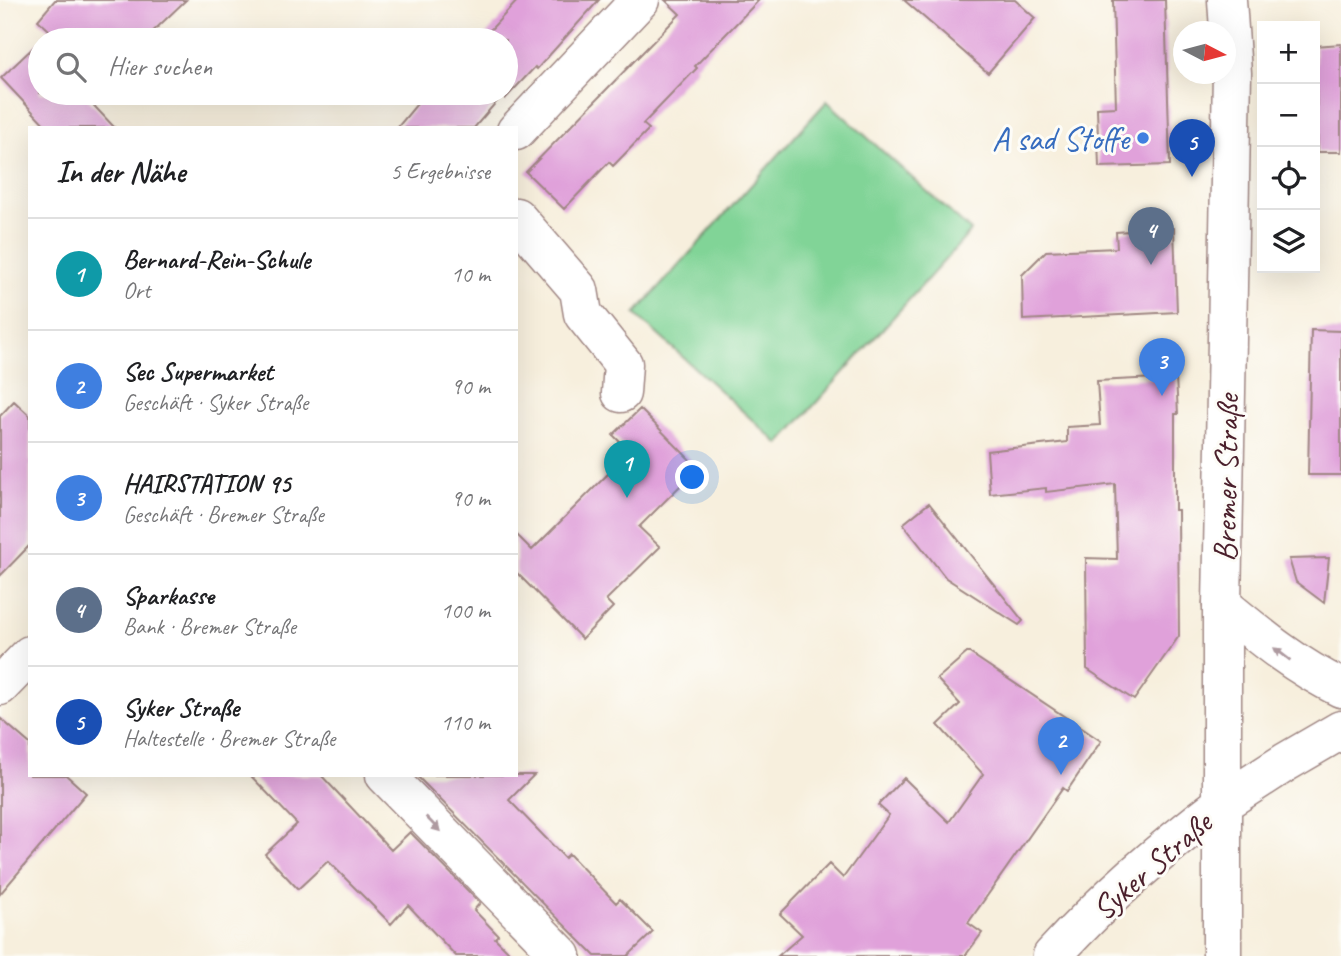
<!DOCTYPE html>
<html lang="de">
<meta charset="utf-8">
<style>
body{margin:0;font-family:Caveat,sans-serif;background:#f2f2f2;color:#202124}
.controls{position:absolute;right:21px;top:21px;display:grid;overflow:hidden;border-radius:0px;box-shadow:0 7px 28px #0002}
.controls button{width:63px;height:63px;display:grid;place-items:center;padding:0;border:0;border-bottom:2px solid #e0e0e0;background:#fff;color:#202124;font:35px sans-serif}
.compass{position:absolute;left:1173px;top:21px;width:63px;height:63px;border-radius:50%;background:#fff;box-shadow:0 7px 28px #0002;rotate:96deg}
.you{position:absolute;left:693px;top:478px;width:24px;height:24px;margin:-18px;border:5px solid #fff;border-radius:50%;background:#1a73e8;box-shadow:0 0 0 10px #1a73e833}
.badge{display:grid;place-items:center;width:46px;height:46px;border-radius:50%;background:#1a73e8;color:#fff;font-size:23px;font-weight:700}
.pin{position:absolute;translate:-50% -58px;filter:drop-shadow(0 2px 4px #0008)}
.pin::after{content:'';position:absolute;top:37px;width:24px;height:21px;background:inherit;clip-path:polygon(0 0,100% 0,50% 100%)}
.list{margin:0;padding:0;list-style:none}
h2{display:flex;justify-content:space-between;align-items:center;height:91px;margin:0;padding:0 28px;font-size:30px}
h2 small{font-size:23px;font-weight:400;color:#757577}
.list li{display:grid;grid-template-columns:46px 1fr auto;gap:21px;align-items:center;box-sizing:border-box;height:112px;padding:0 28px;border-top:2px solid #e0e0e0}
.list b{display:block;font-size:26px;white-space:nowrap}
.list p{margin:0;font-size:23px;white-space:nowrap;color:#757577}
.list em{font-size:23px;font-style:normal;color:#757577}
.icon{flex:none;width:38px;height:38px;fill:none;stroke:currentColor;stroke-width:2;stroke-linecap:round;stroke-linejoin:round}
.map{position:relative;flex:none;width:1341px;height:956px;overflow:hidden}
.search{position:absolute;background:#fff;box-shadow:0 7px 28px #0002;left:28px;top:28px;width:490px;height:77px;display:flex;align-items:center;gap:18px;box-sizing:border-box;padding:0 24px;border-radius:38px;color:#757577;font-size:26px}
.panel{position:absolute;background:#fff;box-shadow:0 7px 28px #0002;left:28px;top:126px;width:490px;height:651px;border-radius:0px}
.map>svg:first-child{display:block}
</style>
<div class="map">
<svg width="1341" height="956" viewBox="0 0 1341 956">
<rect width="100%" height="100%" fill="#fdfcf7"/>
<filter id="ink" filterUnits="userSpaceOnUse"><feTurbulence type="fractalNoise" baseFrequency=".0143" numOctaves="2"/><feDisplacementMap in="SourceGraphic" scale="14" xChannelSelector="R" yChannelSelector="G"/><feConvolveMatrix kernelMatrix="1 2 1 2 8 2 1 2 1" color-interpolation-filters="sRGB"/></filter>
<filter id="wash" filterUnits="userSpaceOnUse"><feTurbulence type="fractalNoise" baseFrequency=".00686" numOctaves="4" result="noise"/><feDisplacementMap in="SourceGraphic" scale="28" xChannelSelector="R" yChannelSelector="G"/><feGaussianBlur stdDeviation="1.57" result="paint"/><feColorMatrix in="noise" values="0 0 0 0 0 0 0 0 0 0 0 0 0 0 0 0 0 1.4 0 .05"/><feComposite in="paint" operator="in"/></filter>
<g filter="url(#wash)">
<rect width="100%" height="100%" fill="#f7efdd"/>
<path fill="#81d497" stroke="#667a61" stroke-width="2" d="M 827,101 L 971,231 L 779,444 L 635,314 Z"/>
<g id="blocks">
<path fill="#e0a1da" d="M 55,0 L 186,0 L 144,40 L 60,40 L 38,20 Z
M 518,0 L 599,0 L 537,69 L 535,67 L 506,98 L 506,40 L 481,40 Z
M 665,0 L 759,0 L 695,66 L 697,68 L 643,124 L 649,129 L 613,166 L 609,162 L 564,209 L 526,172 L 680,14 Z
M 904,0 L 1015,0 L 1035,18 L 988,73 Z
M 1113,0 L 1165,0 L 1170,165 L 1099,167 L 1097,108 L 1116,107 Z
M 40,41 L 40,93 L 82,93 L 115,128 L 48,128 L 1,78 Z
M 1341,44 L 1341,152 L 1318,152 L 1315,46 Z
M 426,93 L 504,93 L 474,128 L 397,128 Z
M 1174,228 L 1177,312 L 1023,320 L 1022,275 L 1046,251 L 1117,248 L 1116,232 Z
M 1311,330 L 1341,331 L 1341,475 L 1308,475 Z
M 1176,377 L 1178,414 L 1175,414 L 1175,510 L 1178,510 L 1179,636 L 1134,700 L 1087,669 L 1086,558 L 1117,559 L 1115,484 L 1046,492 L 1046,488 L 990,494 L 987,451 L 1067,442 L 1067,427 L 1100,425 L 1097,381 Z
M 14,401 L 30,416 L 30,545 L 0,576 L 0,416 Z
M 640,409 L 698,468 L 639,527 L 660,547 L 606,600 L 613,607 L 582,639 L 516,572 L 516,534 L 532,550 L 630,452 L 613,435 Z
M 929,503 L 1023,621 L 1019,625 L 946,578 L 903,524 Z
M 1329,558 L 1324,603 L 1296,582 L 1289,559 Z
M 968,652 L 1101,741 L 1067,791 L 1063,788 L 968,923 L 982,933 L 965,956 L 778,956 L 802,935 L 780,914 L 829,864 L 843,878 L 889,815 L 878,805 L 904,778 L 949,822 L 983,774 L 938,725 L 960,704 L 937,679 Z
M 0,718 L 30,744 L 30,775 L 66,775 L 86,793 L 0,894 Z
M 250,775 L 321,775 L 391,850 L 410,832 L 480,903 L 474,910 L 498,935 L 495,938 L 513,956 L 456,956 L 408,905 L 391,924 L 328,861 L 298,889 L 265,854 L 297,824 Z
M 416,775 L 534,775 L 509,800 L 565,858 L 569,854 L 616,903 L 620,899 L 653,932 L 628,956 L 595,956 Z"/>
</g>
</g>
<g filter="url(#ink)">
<use href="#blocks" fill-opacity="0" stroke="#a08784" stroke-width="2"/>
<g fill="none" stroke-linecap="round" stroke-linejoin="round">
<defs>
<path id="minor" d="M 516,131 L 640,0
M 516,217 L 579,290 L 583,314 L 623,364 L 621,393
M 1222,605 C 1262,638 1294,665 1341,688
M 0,686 L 30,655
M 385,775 L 562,956
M 1221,804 L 1286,762 L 1341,730"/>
<path id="major" d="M 1052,956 C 1106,897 1158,852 1221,804
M 1222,956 L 1222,605 L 1232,73 L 1227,0"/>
</defs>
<use href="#minor" stroke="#a08784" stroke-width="41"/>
<use href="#major" stroke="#a08784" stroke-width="41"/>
<use href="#minor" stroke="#fff" stroke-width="38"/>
<use href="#major" stroke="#fff" stroke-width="38"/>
</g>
<defs><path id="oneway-solid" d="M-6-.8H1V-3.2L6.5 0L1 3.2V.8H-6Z" transform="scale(1.75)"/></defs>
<g fill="#ae9aa0">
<use href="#oneway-solid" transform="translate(1282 654) rotate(-143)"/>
<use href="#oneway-solid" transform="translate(433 824) rotate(46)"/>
</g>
</g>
<circle fill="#3f7fe0" stroke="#fdfcf7" stroke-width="2.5" cx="1143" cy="138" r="7"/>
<g text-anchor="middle" stroke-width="6" stroke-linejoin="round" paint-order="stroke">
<g font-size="33" fill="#366cbe" stroke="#fdfcf7" text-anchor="end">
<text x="1129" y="150">A sad Stoffe</text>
</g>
<g font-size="33" fill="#4a1f2b" stroke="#fdfcf7">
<text transform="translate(1225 478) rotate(-89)" y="12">Bremer Straße</text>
<text transform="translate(1151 865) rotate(-41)" y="12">Syker Straße</text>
</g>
</g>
</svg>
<div class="controls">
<button>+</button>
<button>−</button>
<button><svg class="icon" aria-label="locate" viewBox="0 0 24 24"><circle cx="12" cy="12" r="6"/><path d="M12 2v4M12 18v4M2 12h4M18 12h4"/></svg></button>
<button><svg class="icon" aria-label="layers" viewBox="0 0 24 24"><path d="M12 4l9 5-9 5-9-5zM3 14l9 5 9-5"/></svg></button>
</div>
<svg class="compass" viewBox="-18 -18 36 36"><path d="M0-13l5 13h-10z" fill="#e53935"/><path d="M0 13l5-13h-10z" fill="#757577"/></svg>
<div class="you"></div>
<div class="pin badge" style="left:627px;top:498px;background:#0f9aa8">1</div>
<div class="pin badge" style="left:1061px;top:775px;background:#3f7fe0">2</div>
<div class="pin badge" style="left:1162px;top:396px;background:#3f7fe0">3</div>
<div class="pin badge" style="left:1151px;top:265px;background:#5c6f8a">4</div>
<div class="pin badge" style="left:1192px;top:177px;background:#1a4fb4">5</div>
<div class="search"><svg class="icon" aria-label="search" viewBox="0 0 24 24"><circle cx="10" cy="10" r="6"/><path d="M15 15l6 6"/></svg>Hier suchen</div>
<section class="panel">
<h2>In der Nähe<small>5 Ergebnisse</small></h2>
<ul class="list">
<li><span class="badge" style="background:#0f9aa8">1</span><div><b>Bernard-Rein-Schule</b><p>Ort</p></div><em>10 m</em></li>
<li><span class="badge" style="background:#3f7fe0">2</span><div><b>Sec Supermarket</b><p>Geschäft · Syker Straße</p></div><em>90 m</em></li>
<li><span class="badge" style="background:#3f7fe0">3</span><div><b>HAIRSTATION 95</b><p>Geschäft · Bremer Straße</p></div><em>90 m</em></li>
<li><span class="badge" style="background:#5c6f8a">4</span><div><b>Sparkasse</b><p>Bank · Bremer Straße</p></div><em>100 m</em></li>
<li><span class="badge" style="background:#1a4fb4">5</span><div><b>Syker Straße</b><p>Haltestelle · Bremer Straße</p></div><em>110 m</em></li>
</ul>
</section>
</div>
